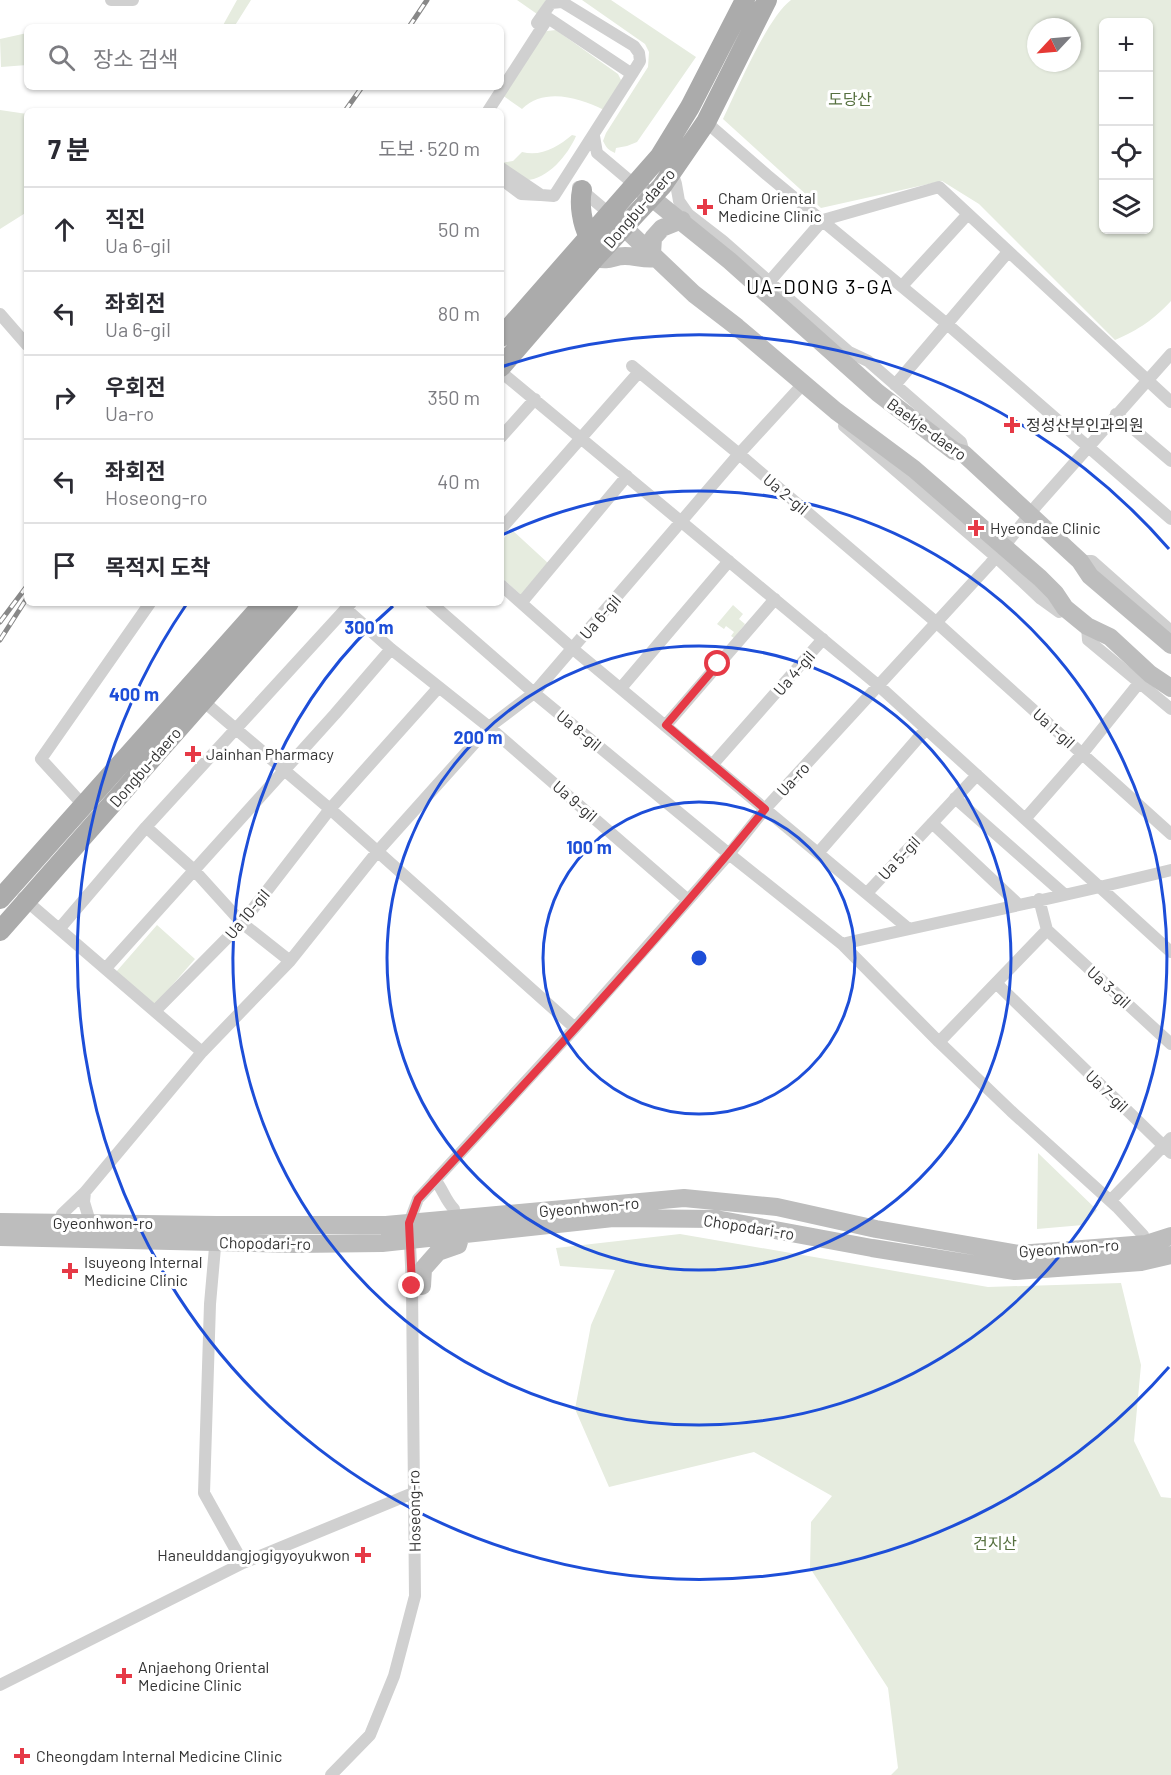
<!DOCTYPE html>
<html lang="ko">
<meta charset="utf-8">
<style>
body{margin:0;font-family:Barlow,"Noto Sans KR",sans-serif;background:#f2f2f3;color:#2b2b33}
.controls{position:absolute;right:18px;top:18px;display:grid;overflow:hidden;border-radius:9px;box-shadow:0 2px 4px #0004}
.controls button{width:54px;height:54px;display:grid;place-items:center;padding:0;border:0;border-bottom:2px solid #e1e1e2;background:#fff;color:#2b2b33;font:30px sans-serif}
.compass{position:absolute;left:1027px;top:18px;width:54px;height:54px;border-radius:50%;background:#fff;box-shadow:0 2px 4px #0004;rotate:244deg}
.stop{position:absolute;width:18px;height:18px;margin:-14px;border:4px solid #e63946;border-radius:50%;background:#fff}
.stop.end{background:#e63946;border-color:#fff;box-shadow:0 2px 6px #0008}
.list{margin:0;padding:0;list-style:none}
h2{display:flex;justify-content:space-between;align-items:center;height:78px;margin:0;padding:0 24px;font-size:26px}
h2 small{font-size:20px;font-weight:400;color:#7c7c81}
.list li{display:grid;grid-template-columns:39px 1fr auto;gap:18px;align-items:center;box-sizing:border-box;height:84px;padding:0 24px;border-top:2px solid #e1e1e2}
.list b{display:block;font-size:22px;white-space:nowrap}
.list p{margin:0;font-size:20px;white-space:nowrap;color:#7c7c81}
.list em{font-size:20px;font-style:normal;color:#7c7c81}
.icon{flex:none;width:33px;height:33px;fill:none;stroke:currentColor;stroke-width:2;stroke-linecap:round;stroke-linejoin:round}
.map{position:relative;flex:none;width:1171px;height:1775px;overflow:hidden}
.search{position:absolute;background:#fff;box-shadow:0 2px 4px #0004;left:24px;top:24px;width:480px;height:66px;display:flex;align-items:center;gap:15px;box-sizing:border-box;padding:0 21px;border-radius:9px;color:#7c7c81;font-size:22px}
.panel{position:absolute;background:#fff;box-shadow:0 2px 4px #0004;left:24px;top:108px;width:480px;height:498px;border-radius:9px}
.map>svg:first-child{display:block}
</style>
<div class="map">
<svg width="1171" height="1775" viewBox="0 0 1171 1775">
<rect width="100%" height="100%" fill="#fff"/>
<path fill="#e6ecdf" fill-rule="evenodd" d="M 237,0 L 251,0 L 234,27 L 222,27 Z
M 517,0 L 546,0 L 537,14 Z
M 582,0 L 611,0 L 696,57 L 637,142 L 627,146 L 616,148 L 615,153 C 608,150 606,147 603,141 L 606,133 L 648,67 L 649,52 L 645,44 Z
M 791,0 L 1171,0 L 1171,301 C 1153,320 1140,329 1115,340 L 979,204 L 942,181 L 821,208 L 723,119 C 737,90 767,18 791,0 ZM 1104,22 L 1148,22 L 1148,230 L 1104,230 ZM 1036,27 L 1072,27 L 1072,63 L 1036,63 Z
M 556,30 L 618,74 L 622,82 L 604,110 C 579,98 545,87 522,109 L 502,95 L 542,35 L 547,31 Z
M 27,33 L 27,65 L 1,67 L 0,39 Z
M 0,110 L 27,114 L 27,212 L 0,229 Z
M 572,135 L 576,136 C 568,155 547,180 526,180 L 501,163 L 513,161 L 522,152 C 541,157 558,147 572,135 Z
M 511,529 L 549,564 L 521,595 L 501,577 L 501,542 Z
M 733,605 L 743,614 L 739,619 L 745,624 L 734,638 L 731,636 L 734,632 L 726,626 L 724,629 L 717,624 Z
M 157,925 L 195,959 L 154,1006 L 116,972 Z
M 1038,1153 L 1097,1210 L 1083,1225 L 1037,1229 Z
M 680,1234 L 988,1287 L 1121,1283 L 1141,1365 L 1134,1441 L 1161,1497 L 1171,1498 L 1171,1775 L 891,1775 L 898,1768 L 888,1688 L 810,1568 L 811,1522 L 832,1496 L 754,1452 L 609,1487 L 575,1409 L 591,1325 L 615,1270 L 560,1266 L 556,1248 Z"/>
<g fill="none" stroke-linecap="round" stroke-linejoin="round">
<path stroke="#d0d0d0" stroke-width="12" d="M 111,0 L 133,0
M 537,23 L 551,3 L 562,2 L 634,46 L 639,53 L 640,61 L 632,74
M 488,111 L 548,18 L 632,74 L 554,196 L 541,195 L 501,168
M 706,122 L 767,175 L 947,324 L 1171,519
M 594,136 L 597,153 L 635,185
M 672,172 L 676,184 L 679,201 L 688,214 L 723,241 L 849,352 L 868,361 L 961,442 L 964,454
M 501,179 L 521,194 L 540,195
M 578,187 L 610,214
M 769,282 L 823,220 L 939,187 L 1171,402
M 902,286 L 968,214
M 0,314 L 27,345
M 632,366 L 739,454 L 937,623 L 1171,834
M 501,372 L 879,686 L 1171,952
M 895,385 L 1008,252
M 1116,414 L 1171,461
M 844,426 L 996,557 L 1041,599 L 1059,612 L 1065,608
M 501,437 L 535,399
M 501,529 L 639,372
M 1080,561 L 1092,561 L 1171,631
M 501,585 L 573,649 L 909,929
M 522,602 L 627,476
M 431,603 L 534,693 L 729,854 L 842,944 L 939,1042 L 1011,1111 L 1117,1207 L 1143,1235 L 1146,1250
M 346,609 L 391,649 L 489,727 L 688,900
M 1087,626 L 1088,640 L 1171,709
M 621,688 L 729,561
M 203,701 L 330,809 L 575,1028
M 666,725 L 775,599
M 713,764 L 823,639
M 955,798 L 1064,894
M 84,806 L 41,759 L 150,603
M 1025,819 L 1082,754 L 1139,683
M 932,823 L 1018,904
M 146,827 L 194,870 L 242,923 L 290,961
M 819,852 L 926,729
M 867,893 L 977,775
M 23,898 L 202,1052
M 60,928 L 146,827 L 351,603
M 1047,930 L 1171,1044
M 842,944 C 952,919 1062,897 1171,870
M 106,968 L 335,714 L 391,649
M 996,983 L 1171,1153
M 155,1011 L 242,923 L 330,809 L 439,687
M 939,1042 L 1047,930 L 1039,899
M 435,1180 C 443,1189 445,1200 454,1209 L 453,1220
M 85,1192 L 84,1202 L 90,1222
M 1111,1200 L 1171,1138
M 61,1223 L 62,1214 L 85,1192 L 202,1052 L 290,961 L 377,852 L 489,727 L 534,693 L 739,454 L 804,383
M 216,1236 L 210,1304 L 204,1493 L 243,1563
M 0,1685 L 243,1563 L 413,1493
M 331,1775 L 370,1735 L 394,1676 L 415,1596 L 412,1286 L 409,1223 L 418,1199 L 575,1028 L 729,854 L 765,809 L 990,564 L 1037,505 L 1171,354"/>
<path stroke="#bdbdbd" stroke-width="18" d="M 642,190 L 730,261 L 878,393 L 954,451 L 964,454 L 1080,561 L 1090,576 L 1171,645
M 613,217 L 694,294 L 737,327 L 836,411 L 914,469 L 1040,578 L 1055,593 L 1065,608 L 1087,626 L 1110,637 L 1150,674 L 1171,688
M 652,254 L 653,238 L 662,228 L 682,220
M 595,258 C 611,262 612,256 625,256 C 636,256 645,260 656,258
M 0,1222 L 217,1225 L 386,1225 L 684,1198 L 777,1207 L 876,1229 L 1019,1254 L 1146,1244 L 1171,1236
M 0,1237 L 295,1244 L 382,1243 L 613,1218 L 716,1219 L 872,1248 L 1015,1271 L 1141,1262 L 1171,1255
M 412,1286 L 422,1286 L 423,1269 L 438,1252 L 458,1245 L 460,1238"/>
<path stroke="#ababab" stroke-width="20" d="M 582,190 C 579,204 582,224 589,237
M 501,337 L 660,156 L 690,107 L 745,0
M 501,367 L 595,258 L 662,186 L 706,122 L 767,0
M 0,899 L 264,603
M 0,931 L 289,603"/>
<defs>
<path id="rail" d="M 409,27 L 427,0
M 345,111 L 362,87
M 0,622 L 27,586
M 0,640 L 27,598"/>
</defs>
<use href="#rail" stroke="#888" stroke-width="5"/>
<use href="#rail" stroke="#fff" stroke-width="3" stroke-dasharray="9" stroke-linecap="butt"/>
</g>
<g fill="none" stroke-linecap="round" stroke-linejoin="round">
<path stroke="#e63946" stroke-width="8" d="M 412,1286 L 409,1223 L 418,1199 C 536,1072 655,944 765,809 L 666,725 L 718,664"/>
</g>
<g fill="none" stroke="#1d4ed8" stroke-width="3">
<circle cx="699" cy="958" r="156"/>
<circle cx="699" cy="958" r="312"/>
<path d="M502 535A467 467 0 1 1 393 606"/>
<path d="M1169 1367A623 623 0 0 1 186 605M501 367A623 623 0 0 1 1169 549"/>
</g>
<g fill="#e63946" stroke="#fff" stroke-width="2">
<path d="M702 198h6v6h6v6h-6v6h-6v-6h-6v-6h6z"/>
<path d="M1009 416h6v6h6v6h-6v6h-6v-6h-6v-6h6z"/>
<path d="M973 519h6v6h6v6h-6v6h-6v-6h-6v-6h6z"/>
<path d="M190 745h6v6h6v6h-6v6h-6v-6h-6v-6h6z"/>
<path d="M67 1262h6v6h6v6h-6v6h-6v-6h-6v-6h6z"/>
<path d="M360 1546h6v6h6v6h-6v6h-6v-6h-6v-6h6z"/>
<path d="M121 1667h6v6h6v6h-6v6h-6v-6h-6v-6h6z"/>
<path d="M19 1747h6v6h6v6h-6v6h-6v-6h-6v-6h6z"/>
</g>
<g text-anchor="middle" stroke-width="6" stroke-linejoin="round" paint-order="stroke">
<g font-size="16" fill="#56703f" stroke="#fff">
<text x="850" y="105">도당산</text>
<text x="995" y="1549">건지산</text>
</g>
<g font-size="16" fill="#333" stroke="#fff" text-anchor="start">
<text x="718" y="204">Cham Oriental<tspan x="718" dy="18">Medicine Clinic</tspan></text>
<text x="1026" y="431">정성산부인과의원</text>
<text x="990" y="534">Hyeondae Clinic</text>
<text x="206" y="760">Jainhan Pharmacy</text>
<text x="84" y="1268">Isuyeong Internal<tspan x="84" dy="18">Medicine Clinic</tspan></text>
<text x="350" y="1561" text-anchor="end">Haneulddangjogigyoyukwon</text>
<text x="138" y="1673">Anjaehong Oriental<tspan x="138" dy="18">Medicine Clinic</tspan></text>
<text x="36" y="1762">Cheongdam Internal Medicine Clinic</text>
</g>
<g font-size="16" fill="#333" stroke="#fff">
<text transform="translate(639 208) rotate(-49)" y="6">Dongbu-daero</text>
<text transform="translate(927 429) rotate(36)" y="6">Baekje-daero</text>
<text transform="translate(786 494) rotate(40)" y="6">Ua 2-gil</text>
<text transform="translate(600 617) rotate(-49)" y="6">Ua 6-gil</text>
<text transform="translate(794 673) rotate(-49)" y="6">Ua 4-gil</text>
<text transform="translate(1054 728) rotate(42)" y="6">Ua 1-gil</text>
<text transform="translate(579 730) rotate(40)" y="6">Ua 8-gil</text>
<text transform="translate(145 767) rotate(-49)" y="6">Dongbu-daero</text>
<text transform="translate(793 779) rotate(-47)" y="6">Ua-ro</text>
<text transform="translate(575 801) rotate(41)" y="6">Ua 9-gil</text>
<text transform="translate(899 858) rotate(-47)" y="6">Ua 5-gil</text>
<text transform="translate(247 914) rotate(-50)" y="6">Ua 10-gil</text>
<text transform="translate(1109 987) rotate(43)" y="6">Ua 3-gil</text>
<text transform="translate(1107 1091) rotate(44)" y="6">Ua 7-gil</text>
<text transform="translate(589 1207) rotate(-5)" y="6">Gyeonhwon-ro</text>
<text x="103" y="1229">Gyeonhwon-ro</text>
<text transform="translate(749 1227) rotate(9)" y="6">Chopodari-ro</text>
<text transform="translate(265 1243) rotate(1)" y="6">Chopodari-ro</text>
<text transform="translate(1069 1248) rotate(-4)" y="6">Gyeonhwon-ro</text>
<text transform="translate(414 1511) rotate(-91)" y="6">Hoseong-ro</text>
</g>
<g font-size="20" letter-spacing="1.5" fill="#000" stroke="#fff">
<text x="820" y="294">UA-DONG 3-GA</text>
</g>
</g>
<circle cx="699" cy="958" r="9" fill="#1d4ed8" stroke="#fff" stroke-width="3"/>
<g font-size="18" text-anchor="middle" font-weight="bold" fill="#1d4ed8" stroke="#fff" stroke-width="6" stroke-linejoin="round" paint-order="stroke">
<text x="369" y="634">300 m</text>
<text x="134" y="701">400 m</text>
<text x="478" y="744">200 m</text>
<text x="589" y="854">100 m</text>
</g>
</svg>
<div class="controls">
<button>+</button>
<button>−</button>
<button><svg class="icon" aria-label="locate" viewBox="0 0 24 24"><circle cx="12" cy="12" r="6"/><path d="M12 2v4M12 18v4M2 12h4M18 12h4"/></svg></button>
<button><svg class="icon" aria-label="layers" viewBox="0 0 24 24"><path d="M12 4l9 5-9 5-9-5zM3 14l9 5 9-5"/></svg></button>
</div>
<svg class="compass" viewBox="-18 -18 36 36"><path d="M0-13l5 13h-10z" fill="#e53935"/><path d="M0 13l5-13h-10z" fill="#7c7c81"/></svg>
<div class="stop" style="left:718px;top:664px"></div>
<div class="stop end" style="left:412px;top:1286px"></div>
<div class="search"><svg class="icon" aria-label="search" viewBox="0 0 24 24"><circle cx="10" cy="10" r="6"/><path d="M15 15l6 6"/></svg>장소 검색</div>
<section class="panel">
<h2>7 분<small>도보 · 520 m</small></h2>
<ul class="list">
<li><svg class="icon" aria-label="ahead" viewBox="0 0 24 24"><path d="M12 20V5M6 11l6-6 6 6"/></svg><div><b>직진</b><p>Ua 6-gil</p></div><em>50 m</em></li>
<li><svg class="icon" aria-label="left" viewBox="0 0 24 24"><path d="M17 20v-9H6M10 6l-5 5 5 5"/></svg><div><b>좌회전</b><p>Ua 6-gil</p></div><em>80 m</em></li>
<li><svg class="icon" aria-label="right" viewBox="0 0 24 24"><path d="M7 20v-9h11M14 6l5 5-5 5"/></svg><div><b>우회전</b><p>Ua-ro</p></div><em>350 m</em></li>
<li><svg class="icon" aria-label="left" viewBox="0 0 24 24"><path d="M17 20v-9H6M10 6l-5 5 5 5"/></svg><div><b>좌회전</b><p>Hoseong-ro</p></div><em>40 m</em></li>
<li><svg class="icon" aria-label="arrive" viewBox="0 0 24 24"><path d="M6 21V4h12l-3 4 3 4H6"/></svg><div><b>목적지 도착</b></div></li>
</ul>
</section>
</div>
